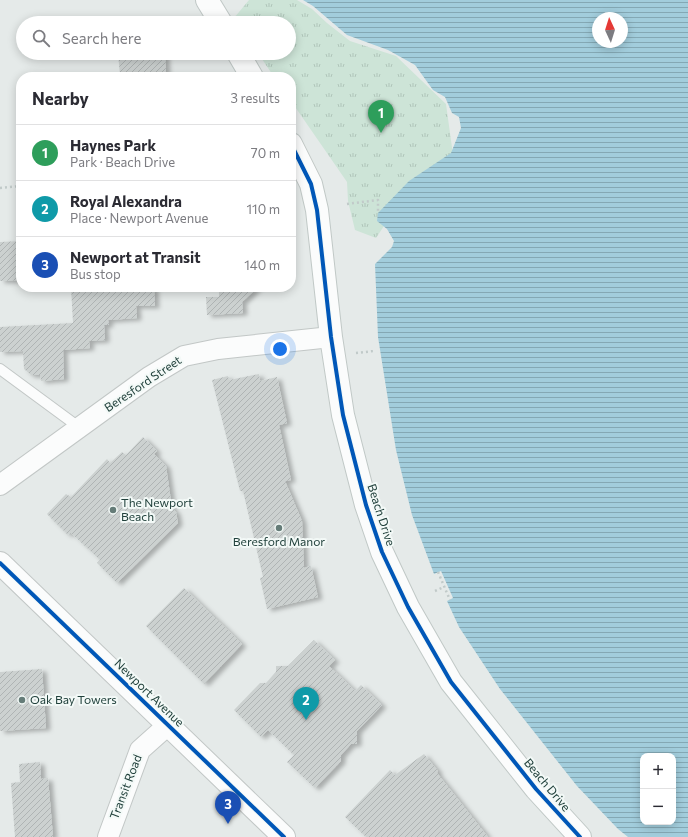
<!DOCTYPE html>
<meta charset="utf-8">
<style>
body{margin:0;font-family:Commissioner,sans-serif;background:#f2f2f3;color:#2b2b33}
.controls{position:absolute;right:12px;bottom:12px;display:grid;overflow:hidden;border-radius:8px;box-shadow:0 2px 10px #0003}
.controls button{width:36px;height:36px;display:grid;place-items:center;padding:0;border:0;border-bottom:1px solid #e1e1e2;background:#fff;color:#2b2b33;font:20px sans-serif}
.compass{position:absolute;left:592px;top:12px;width:36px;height:36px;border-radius:50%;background:#fff;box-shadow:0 2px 10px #0003;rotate:356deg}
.you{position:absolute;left:280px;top:349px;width:14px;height:14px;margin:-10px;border:3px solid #fff;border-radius:50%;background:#1a73e8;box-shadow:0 0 0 6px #1a73e833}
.badge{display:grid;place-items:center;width:26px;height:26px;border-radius:50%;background:#657c78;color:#fff;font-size:13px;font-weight:700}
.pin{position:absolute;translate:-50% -33px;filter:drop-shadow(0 1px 2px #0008)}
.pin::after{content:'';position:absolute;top:21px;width:14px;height:12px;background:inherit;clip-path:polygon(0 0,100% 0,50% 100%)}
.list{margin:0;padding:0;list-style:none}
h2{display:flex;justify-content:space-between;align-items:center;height:52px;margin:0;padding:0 16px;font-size:17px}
h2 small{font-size:13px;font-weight:400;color:#7c7c81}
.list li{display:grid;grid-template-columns:26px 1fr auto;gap:12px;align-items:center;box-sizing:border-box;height:56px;padding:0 16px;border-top:1px solid #e1e1e2}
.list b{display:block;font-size:15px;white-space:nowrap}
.list p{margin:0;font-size:13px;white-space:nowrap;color:#7c7c81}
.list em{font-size:13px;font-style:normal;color:#7c7c81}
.icon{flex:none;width:22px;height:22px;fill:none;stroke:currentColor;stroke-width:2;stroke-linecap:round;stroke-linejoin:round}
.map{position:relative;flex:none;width:688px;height:837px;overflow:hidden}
.search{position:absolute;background:#fff;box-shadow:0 2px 10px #0003;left:16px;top:16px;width:280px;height:44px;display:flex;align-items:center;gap:10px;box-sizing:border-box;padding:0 14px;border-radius:22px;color:#7c7c81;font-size:15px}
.panel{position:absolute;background:#fff;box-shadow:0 2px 10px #0003;left:16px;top:72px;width:280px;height:220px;border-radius:16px}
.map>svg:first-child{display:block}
</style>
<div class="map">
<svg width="688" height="837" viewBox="0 0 688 837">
<defs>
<pattern id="grass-tufts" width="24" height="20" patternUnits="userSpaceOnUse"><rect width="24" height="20" fill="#cde4d7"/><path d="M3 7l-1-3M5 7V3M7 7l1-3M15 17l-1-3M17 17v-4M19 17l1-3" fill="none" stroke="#b0c5b9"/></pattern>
<pattern id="water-rules" width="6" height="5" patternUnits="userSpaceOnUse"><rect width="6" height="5" fill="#a2cddc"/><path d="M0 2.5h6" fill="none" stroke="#84a8b4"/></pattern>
<pattern id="building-hatch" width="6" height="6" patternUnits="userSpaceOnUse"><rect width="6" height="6" fill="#ccd1d0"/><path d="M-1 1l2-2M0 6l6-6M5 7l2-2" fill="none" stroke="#afb4b4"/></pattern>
<filter id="shadow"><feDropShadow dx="4.5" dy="2.5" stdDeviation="2" flood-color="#0004"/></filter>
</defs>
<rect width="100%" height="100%" fill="#e5eae9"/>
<path fill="url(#grass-tufts)" d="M 249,0 L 297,0 L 312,9 L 327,23 L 350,41 L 396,56 L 446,104 L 454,162 L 390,217 L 376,238 L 355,230 L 348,201 L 347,182 L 291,101 L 291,77 L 274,77 L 258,53 L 289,53 L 289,23 L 237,23 L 234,18 Z"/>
<path fill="url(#water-rules)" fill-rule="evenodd" d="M 303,0 L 688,0 L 688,837 L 628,837 L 618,829 L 577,786 L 500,689 L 459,627 L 447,601 L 453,598 L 441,571 L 434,574 L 412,515 L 396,450 L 378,337 L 375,264 L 392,247 L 394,241 L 387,229 L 377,221 L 378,213 L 409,181 L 451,153 L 461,128 L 459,117 L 452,113 L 445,97 L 433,90 L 415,65 L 388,50 L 347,35 L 313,6 ZM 598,18 L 622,18 L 622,42 L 598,42 ZM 643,756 L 673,756 L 673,822 L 643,822 Z"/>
<path fill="url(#building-hatch)" filter="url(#shadow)" d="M 118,53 L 165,53 L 166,73 L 120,75 Z
M 21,241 L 21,280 L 0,281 L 0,242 Z
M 71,287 L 154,287 L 155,306 L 136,306 L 137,318 L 108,320 L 109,325 L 104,325 L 105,340 L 89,341 L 90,348 L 63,350 L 64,379 L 41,381 L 40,375 L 31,375 L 24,369 L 23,351 L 0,352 L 0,327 L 73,323 Z
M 219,287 L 258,287 L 242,302 L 243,313 L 207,315 L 206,297 L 219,297 Z
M 259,374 L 260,381 L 277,377 L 287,423 L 279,425 L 291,480 L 285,481 L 302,521 L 304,568 L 311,566 L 318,597 L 267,609 L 260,578 L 263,577 L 243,491 L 240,491 L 212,380 L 228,376 L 229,380 Z
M 143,437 L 157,451 L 154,454 L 166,466 L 172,508 L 176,512 L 178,523 L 117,583 L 97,563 L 100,560 L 70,532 L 68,535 L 47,514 L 66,494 L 71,497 L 107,459 L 110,463 L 122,452 L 126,455 Z
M 184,588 L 242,644 L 204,684 L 146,626 Z
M 314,640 L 335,660 L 329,666 L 355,691 L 361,685 L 382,705 L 357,731 L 357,744 L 351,744 L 341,755 L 341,761 L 315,788 L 287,762 L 294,755 L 268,730 L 261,737 L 234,710 L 260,683 L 266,683 L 276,672 L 276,666 L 288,666 Z
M 42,669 L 46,728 L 0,731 L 0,672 Z
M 424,754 L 438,771 L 437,773 L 488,837 L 366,837 L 345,817 L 390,770 L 395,775 Z
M 40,762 L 41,779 L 48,778 L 53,837 L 15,837 L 11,783 L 20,782 L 19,764 Z"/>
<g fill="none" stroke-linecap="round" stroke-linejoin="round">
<defs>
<path id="service" d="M 0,369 L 80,428"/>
<path id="minor" d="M 0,485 L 149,377 L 184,356 L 218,349 L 331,337
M 108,837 L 140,750 L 168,725"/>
<path id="tertiary" d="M 0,563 L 284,837"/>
<path id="secondary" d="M 207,0 L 221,23
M 238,53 L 252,77
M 291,144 L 311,184 L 317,210 L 331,337 L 343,415 L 366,505 L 382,552 L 408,607 L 451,682 L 536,789 L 580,837"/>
</defs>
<use href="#service" stroke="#c2c7c6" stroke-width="12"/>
<use href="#minor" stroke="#c2c7c6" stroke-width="22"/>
<use href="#tertiary" stroke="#c2c7c6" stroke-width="24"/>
<use href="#secondary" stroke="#c0c8c6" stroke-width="24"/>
<path stroke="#c1cac9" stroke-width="2.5" stroke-dasharray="2 3" stroke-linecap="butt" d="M 0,188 L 21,186
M 347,204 L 378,200 L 378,213
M 356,353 L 374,351
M 438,572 L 450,600
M 435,591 L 444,587"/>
<use href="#service" stroke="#fbfcfc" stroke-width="10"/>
<use href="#minor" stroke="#fbfcfc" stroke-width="20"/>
<use href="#tertiary" stroke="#fbfcfc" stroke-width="22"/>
<use href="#secondary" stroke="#fbfcfc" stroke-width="22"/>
<defs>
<path id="cycleway" d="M 291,144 L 311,184 L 317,210 L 331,337 L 343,415 L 366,505 L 382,552 L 408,607 L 451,682 L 536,789 L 580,837
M 0,563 L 284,837"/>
</defs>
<use href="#cycleway" stroke="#f3f9f7" stroke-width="6"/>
<use href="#cycleway" stroke="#0057b8" stroke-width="4"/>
</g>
<g fill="#657c78" stroke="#f3f9f7" stroke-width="1.5">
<circle cx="113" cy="510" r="4"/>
<circle cx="279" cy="528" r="4"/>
<circle cx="22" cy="700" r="4"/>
</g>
<g text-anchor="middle" stroke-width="4" stroke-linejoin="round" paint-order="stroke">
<g font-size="12" fill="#20403b" stroke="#f3f9f7">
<text transform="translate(143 384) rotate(-34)" y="4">Beresford Street</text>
<text transform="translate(381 515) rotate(72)" y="4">Beach Drive</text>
<text transform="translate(149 693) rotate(44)" y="4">Newport Avenue</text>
<text transform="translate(547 785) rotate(50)" y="4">Beach Drive</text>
<text transform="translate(126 787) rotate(-69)" y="4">Transit Road</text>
</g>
<g font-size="12" fill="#20403b" stroke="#f3f9f7" text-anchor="start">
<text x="121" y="507">The Newport<tspan x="121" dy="14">Beach</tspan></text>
<text x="279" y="546" text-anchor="middle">Beresford Manor</text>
<text x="30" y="704">Oak Bay Towers</text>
</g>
</g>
</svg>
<div class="controls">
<button>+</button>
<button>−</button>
</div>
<svg class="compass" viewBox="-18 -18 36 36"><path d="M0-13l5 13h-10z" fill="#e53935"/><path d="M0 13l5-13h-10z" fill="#7c7c81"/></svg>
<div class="you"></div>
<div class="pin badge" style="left:381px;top:133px;background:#2e9e5b">1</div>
<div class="pin badge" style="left:306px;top:720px;background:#0f9aa8">2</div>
<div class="pin badge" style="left:228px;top:824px;background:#1a4fb4">3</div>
<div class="search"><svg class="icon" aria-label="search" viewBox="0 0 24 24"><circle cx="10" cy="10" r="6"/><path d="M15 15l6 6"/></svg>Search here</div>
<section class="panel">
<h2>Nearby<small>3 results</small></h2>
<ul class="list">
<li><span class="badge" style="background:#2e9e5b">1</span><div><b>Haynes Park</b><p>Park · Beach Drive</p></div><em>70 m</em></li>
<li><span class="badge" style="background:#0f9aa8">2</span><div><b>Royal Alexandra</b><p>Place · Newport Avenue</p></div><em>110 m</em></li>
<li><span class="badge" style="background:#1a4fb4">3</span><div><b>Newport at Transit</b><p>Bus stop</p></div><em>140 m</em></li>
</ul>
</section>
</div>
